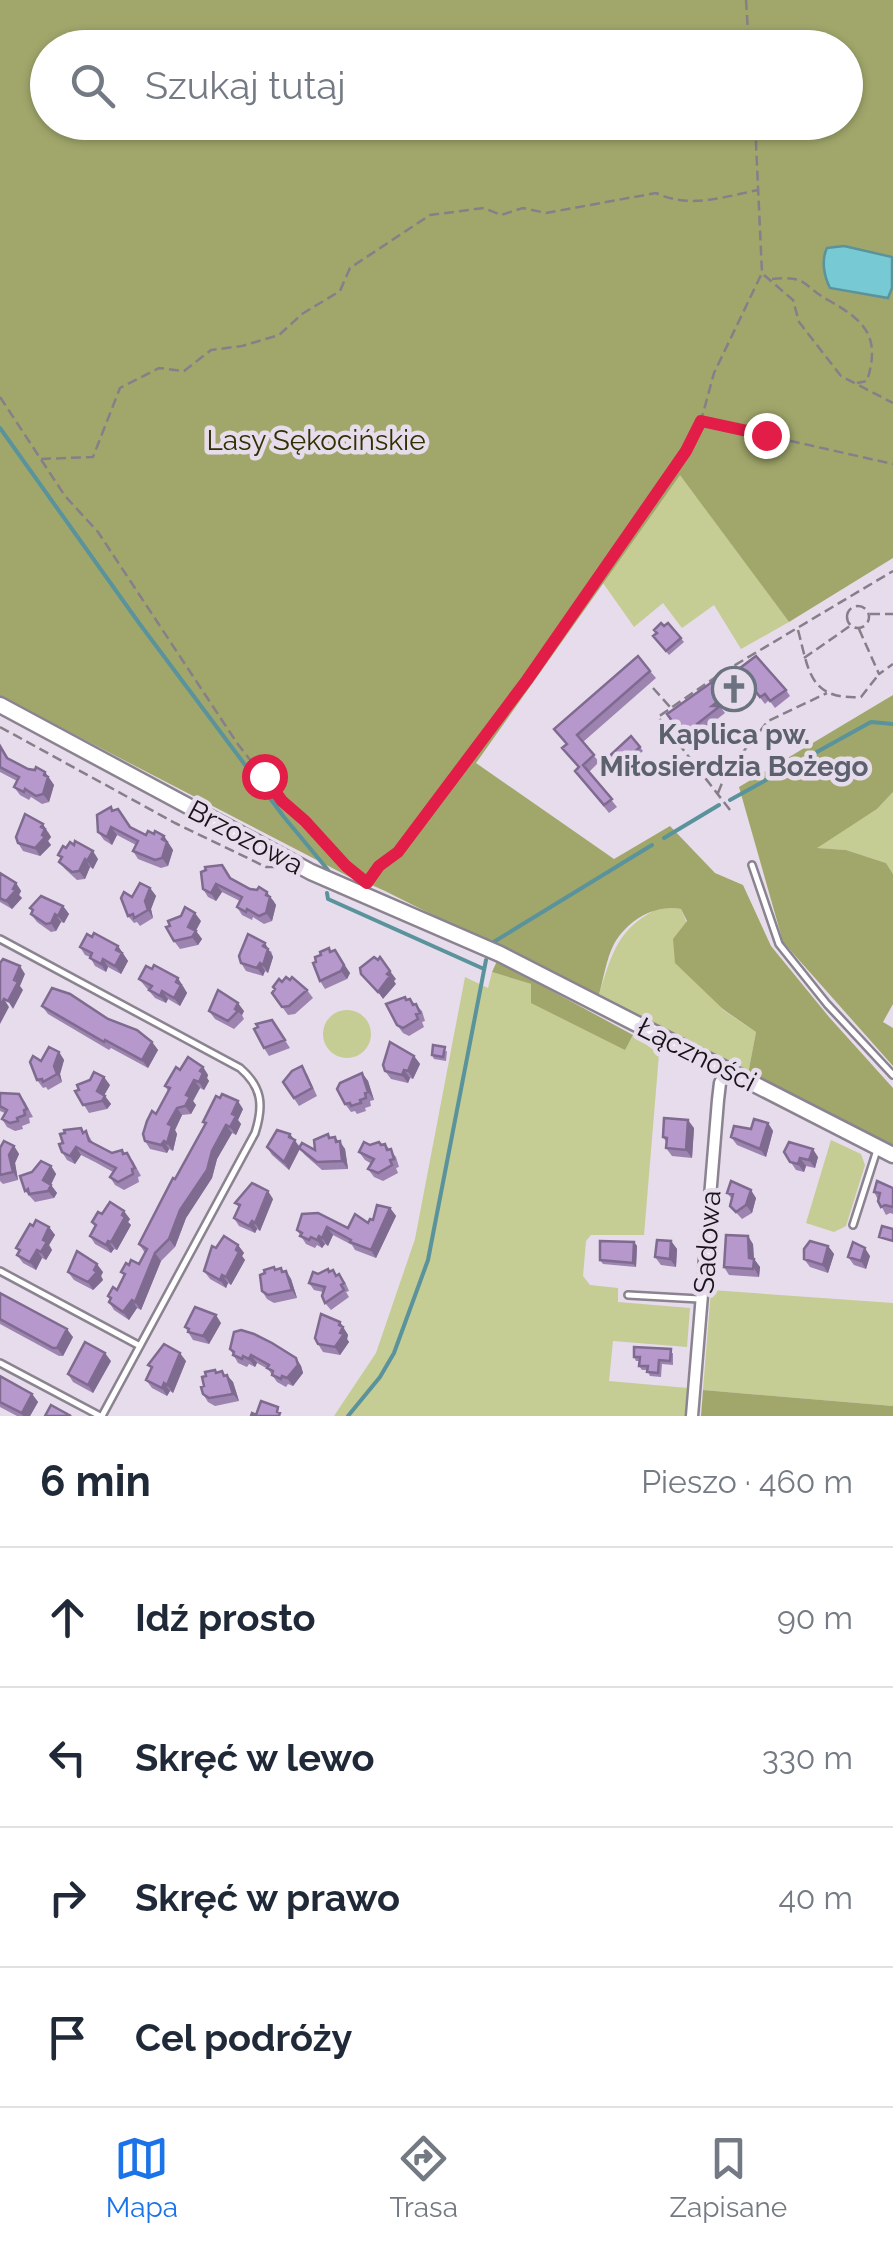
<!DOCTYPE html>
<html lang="pl">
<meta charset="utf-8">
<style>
body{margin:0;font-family:Raleway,sans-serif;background:#f2f2f3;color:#1f2937}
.stop{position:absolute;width:30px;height:30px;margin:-22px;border:8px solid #e11d48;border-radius:50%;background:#fff}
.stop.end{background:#e11d48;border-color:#fff;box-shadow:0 2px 10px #0008}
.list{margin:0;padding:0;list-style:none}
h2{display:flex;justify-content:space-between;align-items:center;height:130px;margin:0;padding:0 40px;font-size:42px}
h2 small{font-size:32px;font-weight:400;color:#747a83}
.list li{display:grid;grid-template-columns:65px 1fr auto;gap:30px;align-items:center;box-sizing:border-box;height:140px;padding:0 40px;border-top:2px solid #e0e1e3}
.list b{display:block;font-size:38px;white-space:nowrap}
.list em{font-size:32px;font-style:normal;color:#747a83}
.icon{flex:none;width:55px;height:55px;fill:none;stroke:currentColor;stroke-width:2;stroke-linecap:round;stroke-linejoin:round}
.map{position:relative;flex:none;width:893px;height:1416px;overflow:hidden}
.search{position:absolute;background:#fff;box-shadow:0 2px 8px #0004;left:30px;right:30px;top:30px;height:110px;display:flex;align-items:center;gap:25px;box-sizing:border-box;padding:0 35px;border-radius:55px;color:#747a83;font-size:38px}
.sheet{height:690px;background:#fff}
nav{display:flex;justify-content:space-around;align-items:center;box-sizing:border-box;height:140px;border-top:2px solid #e0e1e3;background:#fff;font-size:28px;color:#747a83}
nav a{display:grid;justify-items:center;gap:5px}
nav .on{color:#1a73e8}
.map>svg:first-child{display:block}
</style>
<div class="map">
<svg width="893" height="1416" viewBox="0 0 893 1416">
<rect width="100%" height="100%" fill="#e6dceb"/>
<path fill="#c5cc94" d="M 680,474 L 789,622 L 741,649 L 714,605 L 682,628 L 663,603 L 634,627 L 603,583 Z
M 893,792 L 893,874 L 886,863 L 846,850 L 815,848 L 877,809 Z
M 663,906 L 681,909 L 723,1010 L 756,1032 L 748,1074 L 598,998 C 612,953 617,927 663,906 Z
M 492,972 L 531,984 L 625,1049 L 633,1035 L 659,1054 L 644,1235 L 591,1235 L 586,1241 L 583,1276 L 590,1285 L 618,1288 L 618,1302 L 690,1308 L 687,1347 L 613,1341 L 609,1381 L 688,1388 L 685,1416 L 334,1416 L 376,1353 L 415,1239 L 465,977 L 488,988 Z
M323 1034a24 24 0 1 1 48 0a24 24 0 1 1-48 0Z
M 831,1140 L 861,1154 L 865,1165 L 846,1226 L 834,1232 L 806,1223 Z
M 711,1290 L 893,1303 L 893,1406 L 703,1390 Z"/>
<path fill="#a1a76b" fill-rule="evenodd" d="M 0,0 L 893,0 L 893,558 L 789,622 L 680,475 L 476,763 L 614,859 L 670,826 L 715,873 L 743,885 L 771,946 L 829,1017 L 893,1088 L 893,1147 L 748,1074 L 756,1032 L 724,1010 L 675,963 L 673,939 L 687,921 L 681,909 C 655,904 628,920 614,944 C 606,959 603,982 598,998 L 385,891 L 367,883 L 365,885 L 0,696 ZM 48,48 L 846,48 L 846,122 L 48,122 Z
M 893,695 L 893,792 L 877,809 L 817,848 L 846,850 L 886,863 L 893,874 L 893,1004 L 883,1022 L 893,1028 L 893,1066 L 783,942 L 739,787 Z
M 497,961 L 633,1035 L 625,1050 L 531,1003 L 531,984 L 492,972 Z
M 703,1390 L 893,1406 L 893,1416 L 701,1416 Z"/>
<path fill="#77cad3" stroke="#5a939b" stroke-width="2.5" d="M 844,246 L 892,257 L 892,288 L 888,298 L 830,288 C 824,276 821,260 827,248 Z"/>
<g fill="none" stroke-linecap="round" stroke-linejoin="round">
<path stroke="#5a939b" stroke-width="4" d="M 0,428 L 139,623 L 284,817 L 328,870
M 730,800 L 871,722 L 893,724
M 664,838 L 719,805
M 327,893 L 328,899 L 484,969
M 492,943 L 652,845
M 348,1416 L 380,1377 L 394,1353 L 428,1260 L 486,960"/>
<defs>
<path id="lane" d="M 752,865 L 779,944 L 827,1004 L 893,1075
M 0,939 L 240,1068 C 262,1087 264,1105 255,1133 L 102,1416
M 853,1225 L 877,1150
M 0,1271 L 140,1346
M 628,1295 L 699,1299
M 0,1363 L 100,1416"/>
<path id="street" d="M 692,1416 L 718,1100 L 720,1083 L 727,1069"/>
<path id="secondary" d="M 0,705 L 311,872 L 500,954 L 893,1155"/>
</defs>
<use href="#lane" stroke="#8b8390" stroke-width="10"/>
<use href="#street" stroke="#8b8390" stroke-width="15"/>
<use href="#secondary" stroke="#8b8390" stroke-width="19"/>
<path stroke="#867f89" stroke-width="2.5" stroke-dasharray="10 5" stroke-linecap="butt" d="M 746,0 L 749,48
M 764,275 L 793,300 L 799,322 L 841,376 L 893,403
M 772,279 C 808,275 801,285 828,300 C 865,321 881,336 867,381 L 857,383
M 0,397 L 65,496 L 98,532 L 237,743 L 282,801 L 305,821 L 345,866 L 366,882
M 702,421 L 893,464
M 41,459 L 93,457 L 120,388 L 159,368 L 184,371 L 211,350 L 242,346 L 279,335 L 302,314 L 340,291 L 350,268 L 430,215 L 484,208 L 501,215 L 523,208 L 546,213 L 656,193 C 690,209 723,197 758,190
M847 617a11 11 0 1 1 22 0a11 11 0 1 1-22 0Z
M 870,614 L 893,614
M 859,629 L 879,674 L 893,664
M 798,630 C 809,671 809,700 861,697 L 879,674
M 804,658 L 850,626
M 653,688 L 670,707
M 0,727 L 175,823 L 266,867 L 275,867
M 718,793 L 726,773 L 768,721 L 827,693
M 730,810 L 658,717 L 720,674 L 893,571
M 367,883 L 379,866 L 398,852 L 527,680 L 687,451 L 701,421 L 714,373 L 762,273 L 755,122"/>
<use href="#lane" stroke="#fff" stroke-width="5"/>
<use href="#street" stroke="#fff" stroke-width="10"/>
<use href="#secondary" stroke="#fff" stroke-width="14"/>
</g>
<path fill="#9d83b0" d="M 668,623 L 684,642 L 669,655 L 653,636 Z
M 650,671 L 656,678 L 583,742 L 599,762 L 589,772 L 617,807 L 609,813 L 575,771 L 579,768 L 562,748 L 566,744 L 554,729 Z
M 732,674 L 786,690 L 790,696 L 775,708 L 769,700 L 765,704 L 751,686 L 722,709 L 725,713 L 702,731 L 705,735 L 697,741 L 694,736 L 687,741 L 667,714 Z
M 631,736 L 643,751 L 616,775 L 607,765 Z
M 0,746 L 9,759 L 28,769 L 45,772 L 54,785 L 49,802 L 42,804 L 31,797 L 29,800 L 20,795 L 14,787 L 17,781 L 0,772 Z
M 113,810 L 130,827 L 146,835 L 154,834 L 164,836 L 173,850 L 168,866 L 161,868 L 138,859 L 133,851 L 136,845 L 117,835 L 112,845 L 104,840 L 98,832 Z
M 48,832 L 51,837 L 48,841 L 51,845 L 40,856 L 23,851 L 18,843 Z
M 58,855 L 98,859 L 93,869 L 90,867 L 85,879 L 77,880 L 65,869 L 59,862 L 61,859 Z
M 0,873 L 16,883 L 21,891 L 19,895 L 22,898 L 12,909 L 0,902 Z
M 231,879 L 273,900 L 276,905 L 272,921 L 264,924 L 253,917 L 252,920 L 242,915 L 237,907 L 240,901 L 222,892 L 216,901 L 208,897 L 203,889 Z
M 150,888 L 156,896 L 151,909 L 153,918 L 140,926 L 137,922 L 134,923 L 128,916 L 132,897 Z
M 63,906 L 69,914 L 64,923 L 61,922 L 56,931 L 51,932 L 37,922 L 31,914 L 33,911 L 30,908 Z
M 201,921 L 196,931 L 202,939 L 198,945 L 180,949 L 174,941 Z
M 118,946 L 128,961 L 121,974 L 108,967 L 106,972 L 95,966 L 90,957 L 85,955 L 80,947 Z
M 271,951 L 273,957 L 268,973 L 265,971 L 263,976 L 246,971 L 241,963 Z
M 331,951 L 350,973 L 347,979 L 325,989 L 320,981 Z
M 139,979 L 183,986 L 187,993 L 180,1006 L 168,999 L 166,1003 L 155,998 Z
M 282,982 L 307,990 L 313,998 L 295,1014 L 288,1015 L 272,993 Z
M 410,999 L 422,1011 L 425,1021 L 422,1022 L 424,1027 L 409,1036 L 403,1033 L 397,1025 L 407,1000 Z
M 42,1006 L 108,1019 L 152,1042 L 158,1050 L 148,1068 L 111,1048 L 109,1050 L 48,1014 Z
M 209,1011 L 244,1011 L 242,1015 L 244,1019 L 234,1029 L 215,1019 Z
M 272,1020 L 290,1048 L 269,1056 L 264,1048 Z
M 447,1051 L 446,1061 L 434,1059 L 432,1055 Z
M 59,1052 L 64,1060 L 60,1074 L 62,1082 L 48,1090 L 46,1087 L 43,1088 L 37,1080 L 41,1061 Z
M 414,1056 L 420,1064 L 413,1079 L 410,1078 L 408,1083 L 391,1079 L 385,1071 Z
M 203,1067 L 208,1075 L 207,1078 L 209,1081 L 204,1090 L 200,1088 L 193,1101 L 196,1105 L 191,1114 L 182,1115 L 175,1130 L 177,1134 L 173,1151 L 169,1149 L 167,1153 L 150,1149 L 145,1141 L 156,1114 L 168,1091 L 165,1086 L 180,1070 Z
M 362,1073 L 368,1081 L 374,1100 L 370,1101 L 371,1106 L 365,1108 L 366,1111 L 357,1114 L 355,1111 L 351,1112 L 345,1104 Z
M 307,1074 L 317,1096 L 299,1106 L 283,1082 Z
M 110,1085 L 104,1095 L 111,1104 L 107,1109 L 89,1113 L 75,1091 Z
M 0,1093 L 19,1094 L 25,1102 L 33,1117 L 29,1118 L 30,1123 L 22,1126 L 23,1129 L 15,1131 L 7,1127 L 2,1119 L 5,1113 L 0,1111 Z
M 243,1109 L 238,1120 L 241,1124 L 236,1135 L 232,1133 L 217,1159 L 212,1178 L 186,1218 L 175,1247 L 161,1261 L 141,1310 L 137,1308 L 129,1320 L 114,1310 L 109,1302 L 110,1299 L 108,1296 L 117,1290 L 124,1276 L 121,1272 L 129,1265 L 139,1264 L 145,1253 L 139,1244 L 205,1125 L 203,1122 Z
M 768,1123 L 773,1131 L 766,1157 L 737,1145 L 731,1137 Z
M 694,1128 L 692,1158 L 672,1156 L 666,1148 L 667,1143 L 663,1137 Z
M 86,1131 L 93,1143 L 112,1153 L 122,1150 L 133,1161 L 141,1176 L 138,1177 L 139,1182 L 124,1190 L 115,1185 L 110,1177 L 113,1172 L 95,1162 L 81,1155 L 75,1164 L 67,1160 L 62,1152 L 63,1143 Z
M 290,1134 L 300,1147 L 315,1150 L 328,1134 L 331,1138 L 340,1141 L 345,1149 L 348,1169 L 322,1170 L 305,1155 L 300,1149 L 289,1170 L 272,1155 L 267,1147 Z
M 385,1144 L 396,1157 L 399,1167 L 396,1168 L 398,1173 L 383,1181 L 374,1177 L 368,1169 L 372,1164 L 365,1160 L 359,1152 L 370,1145 Z
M 14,1146 L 19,1154 L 15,1163 L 18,1180 L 3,1184 L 0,1181 L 0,1148 Z
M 784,1152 L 818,1157 L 815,1168 L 806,1166 L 804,1172 L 796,1170 Z
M 51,1166 L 56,1174 L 51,1185 L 57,1193 L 54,1198 L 35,1202 L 25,1191 Z
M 893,1188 L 893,1214 L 890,1213 L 886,1215 L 874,1192 Z
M 727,1193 L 756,1198 L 752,1213 L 742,1219 L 730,1206 L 732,1199 Z
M 273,1199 L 260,1231 L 257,1229 L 255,1233 L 239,1226 L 234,1218 L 239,1207 L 235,1203 Z
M 390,1208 L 396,1216 L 376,1258 L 355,1250 L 352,1245 L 333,1235 L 328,1246 L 325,1244 L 322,1248 L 317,1245 L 315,1248 L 306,1244 L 297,1230 L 318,1213 L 348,1228 L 373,1220 Z
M 102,1214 L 130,1219 L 128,1222 L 131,1225 L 117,1250 L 114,1249 L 111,1253 L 95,1244 L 90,1236 L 95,1227 L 92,1222 Z
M 33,1226 L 49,1227 L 55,1235 L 49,1245 L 52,1250 L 46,1260 L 42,1258 L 36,1270 L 23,1263 L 17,1255 L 19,1252 L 16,1248 Z
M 671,1241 L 677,1249 L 676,1267 L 661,1265 L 655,1257 Z
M 634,1242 L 637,1246 L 636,1267 L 603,1264 L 600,1260 Z
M 753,1244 L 754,1259 L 760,1267 L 759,1277 L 729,1275 L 724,1267 Z
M 238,1245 L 244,1253 L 242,1256 L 245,1260 L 231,1285 L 228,1283 L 226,1288 L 210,1279 L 204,1271 L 216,1248 Z
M 828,1246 L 834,1254 L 828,1273 L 810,1267 L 804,1259 Z
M 870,1256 L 866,1269 L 854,1265 L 848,1257 Z
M 281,1268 L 284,1272 L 286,1271 L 291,1279 L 297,1298 L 274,1303 L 267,1299 L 262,1291 L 276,1270 Z
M 68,1272 L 103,1272 L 101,1276 L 103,1280 L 93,1290 L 74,1280 Z
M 329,1272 L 345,1282 L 349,1291 L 346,1292 L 349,1297 L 331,1310 L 325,1303 L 323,1292 L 314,1290 L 309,1283 L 318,1274 Z
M 0,1293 L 73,1337 L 63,1356 L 59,1356 L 0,1324 Z
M 340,1322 L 348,1335 L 347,1339 L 349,1342 L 340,1355 L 323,1352 L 318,1344 Z
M 221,1323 L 209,1344 L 193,1340 L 185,1327 Z
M 230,1349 L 296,1358 L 301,1366 L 303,1373 L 293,1386 L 288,1384 L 286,1387 L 277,1382 L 268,1369 L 257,1363 L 255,1367 L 249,1364 L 247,1367 L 238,1363 Z
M 673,1353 L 673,1365 L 662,1364 L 661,1377 L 650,1376 L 647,1370 L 642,1370 L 639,1366 L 640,1361 L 636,1361 L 634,1357 Z
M 111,1361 L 93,1393 L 73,1382 L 68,1374 Z
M 186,1361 L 173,1393 L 170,1391 L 167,1396 L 152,1388 L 146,1380 L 151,1369 L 148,1365 Z
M 217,1373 L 225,1375 L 233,1382 L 239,1401 L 215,1406 L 208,1402 L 203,1394 L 204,1386 Z
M 0,1376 L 32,1394 L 38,1402 L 30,1416 L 17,1416 L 0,1407 Z"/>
<path fill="#7f6a90" d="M 45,772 L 54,785 L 49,802 L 43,794 L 44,775 Z
M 43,824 L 51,837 L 48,841 L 51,845 L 40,856 L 35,848 L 42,835 L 41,827 Z
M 111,827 L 117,835 L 112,845 L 107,837 Z
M 164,836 L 173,850 L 168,866 L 162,858 L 162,839 Z
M 93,851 L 98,859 L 93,869 L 87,861 Z
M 85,859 L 90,867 L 85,879 L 79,871 Z
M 16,883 L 21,891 L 19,895 L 22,898 L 12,909 L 6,901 Z
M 216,884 L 222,892 L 216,901 L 211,893 Z
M 150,888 L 156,896 L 151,909 L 153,918 L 148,910 L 145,901 Z
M 267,892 L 276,905 L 272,921 L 266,913 L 266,895 Z
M 63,906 L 69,914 L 64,923 L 58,916 Z
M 195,913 L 201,921 L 193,935 L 188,927 Z
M 55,914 L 61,922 L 56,931 L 51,923 Z
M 196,931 L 202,939 L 198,945 L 192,937 Z
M 265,943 L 273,957 L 268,973 L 263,965 L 263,946 Z
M 118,946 L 128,961 L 121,974 L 115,966 L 116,950 Z
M 335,950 L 350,973 L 347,979 L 341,971 Z
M 103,959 L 108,967 L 106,972 L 101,964 Z
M 260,963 L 265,971 L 263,976 L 257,968 Z
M 20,966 L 25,974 L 20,986 L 23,990 L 13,1009 L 8,1001 Z
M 390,971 L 396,979 L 394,981 L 396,984 L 383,999 L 378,992 Z
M 178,978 L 187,993 L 180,1006 L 174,998 Z
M 162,991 L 168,999 L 166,1003 L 160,996 Z
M 4,999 L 9,1007 L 0,1024 L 0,1006 Z
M 238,1003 L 244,1011 L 242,1015 L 235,1009 Z
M 152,1042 L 158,1050 L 148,1068 L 142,1060 Z
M 59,1052 L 64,1060 L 60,1074 L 62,1082 L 57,1074 L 54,1066 Z
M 414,1056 L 420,1064 L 413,1079 L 408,1071 Z
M 203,1067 L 208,1075 L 207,1078 L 209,1081 L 204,1090 L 199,1082 Z
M 404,1070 L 410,1078 L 408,1083 L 402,1075 Z
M 362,1073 L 368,1081 L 374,1100 L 368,1092 Z
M 104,1077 L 110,1085 L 102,1099 L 97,1091 Z
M 194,1080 L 200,1088 L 193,1101 L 196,1105 L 191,1114 L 185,1106 L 186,1095 Z
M 105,1096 L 111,1104 L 107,1109 L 102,1101 Z
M 238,1101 L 243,1109 L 238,1120 L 241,1124 L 236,1135 L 230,1127 L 232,1114 Z
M 177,1108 L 182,1115 L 175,1130 L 177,1134 L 173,1151 L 167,1143 L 168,1124 Z
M 688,1120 L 694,1128 L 692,1158 L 686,1150 Z
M 768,1123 L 773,1131 L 766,1157 L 760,1149 Z
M 226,1125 L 232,1133 L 217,1159 L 212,1178 L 186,1218 L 175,1247 L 169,1239 L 180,1210 Z
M 290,1134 L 300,1148 L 289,1170 L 284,1162 Z
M 335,1137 L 345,1149 L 348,1169 L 342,1161 Z
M 164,1141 L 169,1149 L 167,1153 L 161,1145 Z
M 14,1146 L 19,1154 L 15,1163 L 18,1180 L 13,1172 L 9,1155 Z
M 76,1147 L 81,1155 L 75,1164 L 70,1156 Z
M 813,1149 L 818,1157 L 815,1168 L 809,1160 Z
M 800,1158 L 806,1166 L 804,1172 L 798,1164 Z
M 51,1166 L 56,1174 L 49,1188 L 43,1180 Z
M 51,1185 L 57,1193 L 54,1198 L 48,1191 Z
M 751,1190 L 756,1198 L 752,1213 L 746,1205 Z
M 268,1191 L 273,1199 L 260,1231 L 255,1223 Z
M 390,1208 L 396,1216 L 376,1258 L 371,1250 Z
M 124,1211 L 130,1219 L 128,1222 L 131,1225 L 117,1250 L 111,1242 Z
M 252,1221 L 257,1229 L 255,1233 L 249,1226 Z
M 49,1227 L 55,1235 L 49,1245 L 52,1250 L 46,1260 L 41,1252 L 43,1240 Z
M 327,1227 L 333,1235 L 328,1246 L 322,1238 Z
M 319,1236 L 325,1244 L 322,1248 L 317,1240 Z
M 748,1236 L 753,1244 L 754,1262 L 754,1259 L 760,1267 L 759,1277 L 749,1258 Z
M 108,1241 L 114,1249 L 111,1253 L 106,1245 Z
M 671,1241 L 677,1249 L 676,1267 L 670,1259 Z
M 634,1242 L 637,1246 L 636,1267 L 633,1263 Z
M 238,1245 L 244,1253 L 242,1256 L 245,1260 L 231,1285 L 226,1277 Z
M 828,1246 L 834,1254 L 828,1273 L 823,1265 Z
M 865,1248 L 870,1256 L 866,1269 L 861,1261 Z
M 37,1250 L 42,1258 L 36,1270 L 30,1262 Z
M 155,1253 L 161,1261 L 141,1310 L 135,1302 Z
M 97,1264 L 103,1272 L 101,1276 L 103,1280 L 93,1290 L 88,1282 Z
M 286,1271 L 291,1279 L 297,1298 L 292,1290 Z
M 222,1275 L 228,1283 L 226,1288 L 220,1280 Z
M 132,1300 L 137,1308 L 129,1320 L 123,1312 Z
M 216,1315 L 221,1323 L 209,1344 L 203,1336 Z
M 340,1322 L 348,1335 L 347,1339 L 349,1342 L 340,1355 L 335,1347 Z
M 67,1329 L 73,1337 L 63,1356 L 57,1348 Z
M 105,1353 L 111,1361 L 93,1393 L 88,1385 Z
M 180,1353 L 186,1361 L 173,1393 L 167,1385 Z
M 251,1355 L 257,1363 L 255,1367 L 249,1359 Z
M 296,1358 L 301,1366 L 303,1373 L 293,1386 L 287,1378 Z
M 227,1375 L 233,1382 L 239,1401 L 233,1394 Z
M 164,1383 L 170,1391 L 167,1396 L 162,1388 Z
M 32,1394 L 38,1402 L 30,1416 L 23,1416 L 22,1413 Z"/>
<path fill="#b698cd" stroke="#7f6a90" stroke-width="2.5" d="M 661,623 L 664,626 L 668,623 L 681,638 L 666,651 L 653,636 L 657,633 L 654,630 Z
M 638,656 L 650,671 L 577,735 L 594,755 L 583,765 L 612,799 L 604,805 L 575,771 L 579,767 L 562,748 L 567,744 L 554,729 Z
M 756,656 L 786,690 L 770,701 L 765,694 L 760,697 L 746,679 L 712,706 L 720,706 L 697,724 L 700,729 L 693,734 L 689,729 L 682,735 L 667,714 L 729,670 L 732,674 Z
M 631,736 L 640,747 L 614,771 L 604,761 Z
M 0,746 L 7,758 L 28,769 L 35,770 L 36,767 L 45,772 L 44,775 L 48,777 L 43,794 L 36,796 L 25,789 L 24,792 L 14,787 L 19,777 L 0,767 Z
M 111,807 L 112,811 L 118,809 L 130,827 L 146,835 L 148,831 L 154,834 L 155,831 L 164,836 L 162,839 L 167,842 L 162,858 L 155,860 L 133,851 L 138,841 L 111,827 L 107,837 L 98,832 L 97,815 Z
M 25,814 L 43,824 L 41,827 L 45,829 L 42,835 L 45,837 L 35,848 L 18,843 L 16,837 Z
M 75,841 L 93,851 L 87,861 L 85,859 L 79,871 L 72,872 L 59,862 L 62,857 L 58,855 L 63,846 L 66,848 L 70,842 L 74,845 Z
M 222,865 L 230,878 L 250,889 L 257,890 L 259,887 L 267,892 L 266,895 L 270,897 L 266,913 L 259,916 L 247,909 L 246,912 L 237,907 L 242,897 L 216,884 L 211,893 L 203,889 L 201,872 L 206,870 L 205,867 Z
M 0,873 L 16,883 L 13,889 L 16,890 L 6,901 L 0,898 Z
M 140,883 L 150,888 L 145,901 L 148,910 L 134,918 L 133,914 L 128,916 L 121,898 L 124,892 L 132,897 Z
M 41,896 L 63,906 L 58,916 L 55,914 L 51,923 L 46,924 L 31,914 L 33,910 L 30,908 Z
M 185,907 L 195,913 L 188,927 L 196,931 L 192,937 L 174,941 L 166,927 L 170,926 L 168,921 L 181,916 Z
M 94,933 L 118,946 L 116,950 L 122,953 L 115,966 L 103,959 L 101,964 L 90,958 L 92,953 L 80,947 L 87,934 L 92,937 Z
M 248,934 L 265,943 L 263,946 L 268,949 L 263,965 L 260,963 L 257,968 L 241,963 L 239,956 Z
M 329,948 L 330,952 L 335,950 L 344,965 L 341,971 L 320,981 L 313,963 L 316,962 L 315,957 L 321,955 L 320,952 Z
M 374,957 L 378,960 L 380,957 L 390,971 L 387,974 L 390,976 L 378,992 L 361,974 L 360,968 Z
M 3,959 L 20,966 L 14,980 L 18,982 L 8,1001 L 4,999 L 0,1006 L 0,963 Z
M 154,965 L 178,978 L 176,982 L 181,985 L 174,998 L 162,991 L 160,996 L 155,993 L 149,990 L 152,986 L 139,979 L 146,966 L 152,969 Z
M 286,977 L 290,980 L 292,977 L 307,990 L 289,1006 L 282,1007 L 272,993 L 275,989 L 273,987 L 279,979 L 282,982 Z
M 52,988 L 70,994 L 108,1019 L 137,1030 L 152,1042 L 142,1060 L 105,1040 L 104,1042 L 42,1006 Z
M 218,990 L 238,1003 L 235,1009 L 238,1011 L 228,1021 L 209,1011 Z
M 405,997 L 406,1000 L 410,999 L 413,1005 L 416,1004 L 420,1013 L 416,1014 L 418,1019 L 403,1028 L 397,1025 L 386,1004 Z
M 272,1020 L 285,1040 L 264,1048 L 254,1029 L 258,1027 L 256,1024 Z
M 390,1042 L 414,1056 L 408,1071 L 404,1070 L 402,1075 L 385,1071 L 383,1065 Z
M 433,1045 L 445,1047 L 443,1057 L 432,1055 Z
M 49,1047 L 59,1052 L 54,1066 L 57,1074 L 43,1082 L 42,1079 L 37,1080 L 30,1062 L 33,1056 L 41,1061 Z
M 188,1057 L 203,1067 L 200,1071 L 203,1073 L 199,1082 L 194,1080 L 186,1095 L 190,1097 L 185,1106 L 177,1108 L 168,1124 L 172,1126 L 167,1143 L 164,1141 L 161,1145 L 145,1141 L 143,1134 L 147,1121 L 152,1111 L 156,1114 L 170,1088 L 165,1086 L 176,1067 L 180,1070 Z
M 302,1066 L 312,1088 L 294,1098 L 283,1082 L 292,1071 Z
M 94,1072 L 104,1077 L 97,1091 L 105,1096 L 102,1101 L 83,1105 L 75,1091 L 79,1090 L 77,1085 L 90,1080 Z
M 362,1073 L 368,1092 L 365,1093 L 366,1098 L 360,1100 L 361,1103 L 351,1106 L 350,1103 L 345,1104 L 337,1089 L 340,1083 Z
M 0,1093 L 19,1094 L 27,1109 L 24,1110 L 25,1115 L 17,1118 L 18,1121 L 10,1123 L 2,1119 L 7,1110 L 0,1106 Z
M 222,1094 L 238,1101 L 232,1114 L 236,1116 L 230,1127 L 226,1125 L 212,1151 L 207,1170 L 180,1210 L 169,1239 L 155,1253 L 135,1302 L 132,1300 L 123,1312 L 109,1302 L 111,1298 L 108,1296 L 113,1287 L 117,1290 L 125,1274 L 121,1272 L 126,1263 L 129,1265 L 131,1260 L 139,1264 L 147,1249 L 139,1244 L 173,1178 L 175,1179 L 206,1123 L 203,1122 L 216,1096 L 220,1098 Z
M 664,1118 L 688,1120 L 686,1150 L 666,1148 L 667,1138 L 663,1137 Z
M 754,1119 L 768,1123 L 760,1149 L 731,1137 L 734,1126 L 751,1129 Z
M 81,1128 L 83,1133 L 86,1131 L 89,1141 L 112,1153 L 122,1150 L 123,1154 L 127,1153 L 135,1168 L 132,1169 L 133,1174 L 118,1182 L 110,1177 L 116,1168 L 89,1154 L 76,1147 L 70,1156 L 62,1152 L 59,1144 L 63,1143 L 60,1134 L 65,1133 L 64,1130 Z
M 277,1130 L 290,1134 L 289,1137 L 295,1140 L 284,1162 L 267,1147 Z
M 328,1134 L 329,1138 L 335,1137 L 336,1142 L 340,1141 L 342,1161 L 317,1162 L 299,1148 L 302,1143 L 315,1150 L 314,1140 Z
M 4,1141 L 14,1146 L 9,1155 L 13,1172 L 0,1175 L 0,1148 Z
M 364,1142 L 370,1145 L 379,1142 L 381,1145 L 385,1144 L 387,1150 L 391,1149 L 394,1159 L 390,1160 L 392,1165 L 378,1173 L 368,1169 L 374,1159 L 359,1152 Z
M 789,1142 L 813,1149 L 809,1160 L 800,1158 L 798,1164 L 790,1162 L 784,1152 Z
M 41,1161 L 51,1166 L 43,1180 L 51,1185 L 48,1191 L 29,1194 L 28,1189 L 25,1191 L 20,1176 L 32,1172 Z
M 731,1181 L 751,1190 L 746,1205 L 736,1212 L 730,1206 L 733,1194 L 727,1193 Z
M 877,1181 L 893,1188 L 893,1207 L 885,1205 L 881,1207 L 878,1201 L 880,1193 L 874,1192 Z
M 252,1183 L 268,1191 L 255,1223 L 252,1221 L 249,1226 L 234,1218 L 240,1205 L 235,1203 Z
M 110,1202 L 124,1211 L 122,1215 L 125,1217 L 111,1242 L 108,1241 L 106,1245 L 90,1236 L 96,1225 L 92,1222 L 98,1212 L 102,1214 Z
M 377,1205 L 390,1208 L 371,1250 L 350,1242 L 351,1240 L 327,1227 L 322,1238 L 319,1236 L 317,1240 L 311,1237 L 309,1240 L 300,1236 L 302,1233 L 297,1230 L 302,1214 L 318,1213 L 348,1228 L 355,1214 L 368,1223 L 370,1219 L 373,1220 Z
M 36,1220 L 49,1227 L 43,1240 L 47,1242 L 41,1252 L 37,1250 L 30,1262 L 17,1255 L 20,1250 L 16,1248 L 30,1224 L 33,1226 Z
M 882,1226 L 893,1229 L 893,1241 L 879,1237 Z
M 726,1235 L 748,1236 L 749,1258 L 754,1259 L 753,1269 L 724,1267 Z
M 224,1236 L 238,1245 L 236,1250 L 239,1252 L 226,1277 L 222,1275 L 220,1280 L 204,1271 L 212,1246 L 216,1248 Z
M 657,1240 L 671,1241 L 670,1259 L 655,1257 Z
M 600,1241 L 634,1242 L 633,1263 L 600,1260 Z
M 810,1241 L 828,1246 L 823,1265 L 804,1259 L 804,1249 Z
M 853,1242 L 865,1248 L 861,1261 L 848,1257 Z
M 77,1251 L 97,1264 L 94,1270 L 97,1272 L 88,1282 L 68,1272 Z
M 274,1267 L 275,1270 L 281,1268 L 282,1272 L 286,1271 L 292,1290 L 268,1295 L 262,1291 L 260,1275 L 265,1273 L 264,1270 Z
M 328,1269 L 329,1272 L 333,1270 L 336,1276 L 339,1274 L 344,1283 L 341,1285 L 344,1290 L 325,1303 L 322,1296 L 325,1287 L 309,1283 L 313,1272 L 318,1274 Z
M 0,1293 L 67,1329 L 57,1348 L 53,1348 L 0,1319 Z
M 195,1307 L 216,1315 L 203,1336 L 188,1332 L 189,1329 L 185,1327 Z
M 321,1314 L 340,1322 L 339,1325 L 343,1327 L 340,1333 L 344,1334 L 335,1347 L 318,1344 L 315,1338 Z
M 241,1330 L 254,1334 L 272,1343 L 296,1358 L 298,1365 L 287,1378 L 282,1376 L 281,1379 L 272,1375 L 273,1371 L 267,1368 L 269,1365 L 251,1355 L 249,1359 L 243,1356 L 242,1359 L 233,1355 L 234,1352 L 230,1349 L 234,1332 Z
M 85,1342 L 105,1353 L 88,1385 L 68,1374 Z
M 164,1344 L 180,1353 L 167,1385 L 164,1383 L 162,1388 L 146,1380 L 152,1367 L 148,1365 Z
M 634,1347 L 671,1349 L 670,1361 L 659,1360 L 658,1373 L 647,1372 L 648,1366 L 639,1366 L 640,1357 L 634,1357 Z
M 215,1370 L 216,1373 L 222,1371 L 224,1376 L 227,1375 L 233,1394 L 209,1398 L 203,1394 L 201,1387 L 204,1386 L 202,1377 L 206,1376 L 205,1372 Z
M 0,1376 L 32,1394 L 22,1413 L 0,1402 Z
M 261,1401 L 278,1407 L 277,1412 L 280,1413 L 279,1416 L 251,1416 L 252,1413 L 256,1415 Z
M 51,1405 L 71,1416 L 45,1416 Z"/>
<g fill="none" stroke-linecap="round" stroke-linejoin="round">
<path stroke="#e11d48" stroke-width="12" d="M 264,776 L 282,801 L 305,821 L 346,866 L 367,883 L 379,866 L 398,852 L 527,680 L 686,451 L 701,421 L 766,435"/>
</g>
<defs>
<symbol id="church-ring" viewBox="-11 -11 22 22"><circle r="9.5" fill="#e6dceb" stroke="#6b7280" stroke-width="1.5"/><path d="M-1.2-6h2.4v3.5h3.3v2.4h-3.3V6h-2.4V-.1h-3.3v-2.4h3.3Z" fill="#6b7280"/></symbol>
</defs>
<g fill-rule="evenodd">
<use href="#church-ring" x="709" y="664" width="50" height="50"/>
</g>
<g text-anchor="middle" stroke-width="9" stroke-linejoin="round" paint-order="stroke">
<g font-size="28" fill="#2e3100" stroke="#e6dceb">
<text x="316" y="450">Lasy Sękocińskie</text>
</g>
<g font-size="28" font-weight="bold" fill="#5b616d" stroke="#e6dceb">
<text x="734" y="744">Kaplica pw.<tspan x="734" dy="32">Miłosierdzia Bożego</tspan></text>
</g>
<g font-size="28" fill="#181419" stroke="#e6dceb">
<text transform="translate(246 837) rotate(28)" y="10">Brzozowa</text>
<text transform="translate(697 1054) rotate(27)" y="10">Łączności</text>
<text transform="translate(707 1242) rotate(-86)" y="10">Sadowa</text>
</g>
</g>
</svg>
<div class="stop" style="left:264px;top:776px"></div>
<div class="stop end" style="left:766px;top:435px"></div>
<div class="search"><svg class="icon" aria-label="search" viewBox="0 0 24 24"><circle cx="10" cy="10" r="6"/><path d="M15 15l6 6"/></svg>Szukaj tutaj</div>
</div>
<section class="sheet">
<h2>6 min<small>Pieszo · 460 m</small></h2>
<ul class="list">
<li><svg class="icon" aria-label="ahead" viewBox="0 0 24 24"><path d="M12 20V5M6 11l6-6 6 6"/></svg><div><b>Idź prosto</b></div><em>90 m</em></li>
<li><svg class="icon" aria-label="left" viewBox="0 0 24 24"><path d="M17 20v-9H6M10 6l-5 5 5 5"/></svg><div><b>Skręć w lewo</b></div><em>330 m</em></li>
<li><svg class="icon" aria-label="right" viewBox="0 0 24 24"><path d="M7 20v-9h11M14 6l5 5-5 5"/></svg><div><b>Skręć w prawo</b></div><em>40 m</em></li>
<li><svg class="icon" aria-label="arrive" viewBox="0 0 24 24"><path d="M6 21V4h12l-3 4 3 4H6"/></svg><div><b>Cel podróży</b></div></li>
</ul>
</section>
<nav>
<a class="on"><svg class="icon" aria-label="map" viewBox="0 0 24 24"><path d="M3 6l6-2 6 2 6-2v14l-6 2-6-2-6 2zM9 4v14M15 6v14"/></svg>Mapa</a>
<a><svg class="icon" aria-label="directions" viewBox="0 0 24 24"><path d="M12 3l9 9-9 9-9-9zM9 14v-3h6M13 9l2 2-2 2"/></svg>Trasa</a>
<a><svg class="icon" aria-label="saved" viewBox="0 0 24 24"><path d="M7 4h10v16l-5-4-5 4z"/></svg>Zapisane</a>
</nav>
